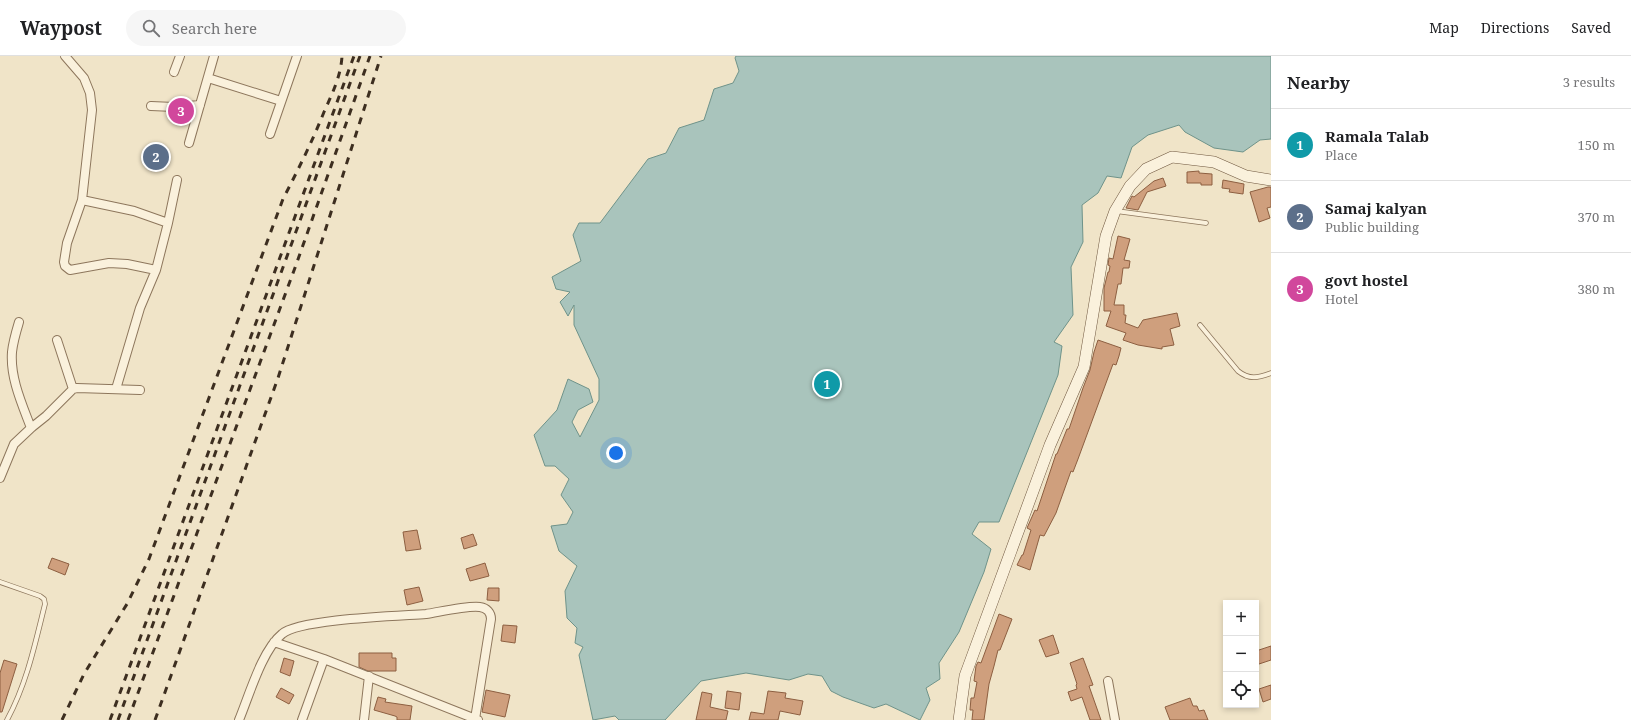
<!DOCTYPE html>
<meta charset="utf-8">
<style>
body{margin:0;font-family:"Noto Serif",serif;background:#f6f6f6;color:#202124}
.controls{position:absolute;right:12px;bottom:12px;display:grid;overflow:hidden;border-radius:0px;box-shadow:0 2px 6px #0003}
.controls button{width:36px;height:36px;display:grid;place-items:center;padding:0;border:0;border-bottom:1px solid #e0e0e0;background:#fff;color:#202124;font:20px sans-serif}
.you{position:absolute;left:616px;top:397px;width:14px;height:14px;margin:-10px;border:3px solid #fff;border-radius:50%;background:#1a73e8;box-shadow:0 0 0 6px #1a73e833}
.badge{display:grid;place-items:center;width:26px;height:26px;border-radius:50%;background:#0f766e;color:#fff;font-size:13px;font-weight:700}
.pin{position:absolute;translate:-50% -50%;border:2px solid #fff;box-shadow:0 1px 4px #0006}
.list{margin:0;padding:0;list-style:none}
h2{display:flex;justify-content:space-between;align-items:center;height:52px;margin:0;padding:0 16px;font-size:17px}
h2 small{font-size:13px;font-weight:400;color:#757577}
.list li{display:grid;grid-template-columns:26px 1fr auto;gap:12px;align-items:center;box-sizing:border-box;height:72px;padding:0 16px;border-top:1px solid #e0e0e0}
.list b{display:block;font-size:15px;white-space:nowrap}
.list p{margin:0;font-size:13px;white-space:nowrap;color:#757577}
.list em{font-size:13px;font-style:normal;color:#757577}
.icon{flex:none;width:22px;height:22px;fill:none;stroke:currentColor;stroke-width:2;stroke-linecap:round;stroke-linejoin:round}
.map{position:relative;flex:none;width:1271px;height:664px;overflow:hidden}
header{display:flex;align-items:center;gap:24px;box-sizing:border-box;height:56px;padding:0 20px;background:#fff;border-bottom:1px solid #e0e0e0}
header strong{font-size:19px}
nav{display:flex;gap:22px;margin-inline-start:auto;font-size:14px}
.search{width:280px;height:36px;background:#f6f6f6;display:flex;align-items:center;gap:10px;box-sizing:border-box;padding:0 14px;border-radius:22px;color:#757577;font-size:15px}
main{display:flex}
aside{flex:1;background:#fff}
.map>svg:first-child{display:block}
</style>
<header>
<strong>Waypost</strong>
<div class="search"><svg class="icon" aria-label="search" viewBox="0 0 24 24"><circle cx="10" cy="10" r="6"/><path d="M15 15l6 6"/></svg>Search here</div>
<nav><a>Map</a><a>Directions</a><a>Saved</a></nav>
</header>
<main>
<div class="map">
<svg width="1271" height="664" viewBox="0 0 1271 664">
<rect width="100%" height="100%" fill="#f0e4c8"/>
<path fill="#a9c4bc" stroke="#6f938a" d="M 736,0 L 1271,0 L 1271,83 L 1260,84 L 1243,96 L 1214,92 L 1185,76 L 1179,69 L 1148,79 L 1132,91 L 1121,122 L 1107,120 L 1098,137 L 1082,149 L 1083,186 L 1071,211 L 1073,259 L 1054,286 L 1062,290 L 1058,319 L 999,466 L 979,466 L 972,478 L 991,493 L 984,516 L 959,576 L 939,607 L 940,623 L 926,632 L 930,644 L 920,664 L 886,648 L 874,652 L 843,641 L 831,635 L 822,620 L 808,618 L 789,624 L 746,617 L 701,625 L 665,664 L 619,664 L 615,660 L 593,664 L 579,599 L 583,591 L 575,587 L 577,572 L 567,562 L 565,535 L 577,510 L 559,495 L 551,470 L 567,468 L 573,456 L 561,439 L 569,423 L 555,410 L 545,410 L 534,379 L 557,354 L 568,323 L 589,333 L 593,346 L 578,354 L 572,366 L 580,381 L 599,344 L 599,323 L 574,269 L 574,249 L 568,260 L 560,246 L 570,236 L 556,233 L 552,221 L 581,205 L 573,179 L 579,167 L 600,167 L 648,103 L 666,97 L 679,72 L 704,64 L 714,33 L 733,27 L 739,15 L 735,2 Z"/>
<path fill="#cf9f7d" stroke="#8d5f41" d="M 1199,115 L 1199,117 L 1212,118 L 1212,129 L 1201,129 L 1201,127 L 1187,127 L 1187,116 Z
M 1163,122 L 1166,130 L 1147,136 L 1138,154 L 1126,152 L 1132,140 L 1134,141 L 1154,125 Z
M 1223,124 L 1244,128 L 1243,138 L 1229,136 L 1230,133 L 1222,132 Z
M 1268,131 L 1271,131 L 1271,151 L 1267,152 L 1270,162 L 1259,166 L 1250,136 Z
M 1118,180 L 1130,183 L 1124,204 L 1130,205 L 1129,212 L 1123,212 L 1121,228 L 1118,228 L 1114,249 L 1124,249 L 1124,259 L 1126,259 L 1125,267 L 1138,272 L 1143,264 L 1177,257 L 1180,270 L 1170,273 L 1174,289 L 1162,291 L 1162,293 L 1138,289 L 1123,284 L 1126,277 L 1106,270 L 1111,255 L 1104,255 L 1104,232 L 1108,216 L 1109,216 L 1110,210 L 1108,209 L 1109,202 L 1113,203 Z
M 1098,284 L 1121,292 L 1119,300 L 1116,309 L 1113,308 L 1078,403 L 1073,416 L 1071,415 L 1056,457 L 1044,480 L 1040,479 L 1030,514 L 1017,509 L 1022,499 L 1023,499 L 1031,474 L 1027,472 L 1035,454 L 1037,455 L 1056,398 L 1057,398 L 1067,373 L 1069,373 L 1083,332 L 1090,314 L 1094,296 Z
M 417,474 L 421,493 L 406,495 L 403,476 Z
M 473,478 L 477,489 L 464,493 L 461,482 Z
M 52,502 L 69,508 L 65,519 L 48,512 Z
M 485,507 L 489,520 L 470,525 L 466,513 Z
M 419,531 L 423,545 L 407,549 L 404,534 Z
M 488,532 L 499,532 L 499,545 L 487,544 Z
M 999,558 L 1012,563 L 1000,594 L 998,594 L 994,610 L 989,628 L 984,664 L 972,664 L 973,654 L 970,654 L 971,642 L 974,642 L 977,626 L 974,625 L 976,610 L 978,606 L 981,607 Z
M 503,569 L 517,570 L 515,587 L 501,585 Z
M 1053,579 L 1059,597 L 1046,601 L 1039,584 Z
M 1271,590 L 1271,604 L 1256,609 L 1256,595 Z
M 359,597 L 392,597 L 392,602 L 396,602 L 396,615 L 368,615 L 359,611 Z
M 284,602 L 294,605 L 290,620 L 280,616 Z
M 1083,602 L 1093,629 L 1089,630 L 1101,664 L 1090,664 L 1082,641 L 1071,645 L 1068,636 L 1077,633 L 1076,629 L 1077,628 L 1070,607 Z
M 4,604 L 17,608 L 2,656 L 0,656 L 0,617 Z
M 1271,629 L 1271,643 L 1263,646 L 1259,633 Z
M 281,632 L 294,639 L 289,648 L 276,641 Z
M 486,634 L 510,639 L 505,661 L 482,656 Z
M 727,635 L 741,637 L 739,654 L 725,652 Z
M 768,635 L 786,637 L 785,642 L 803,645 L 800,659 L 780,655 L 778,664 L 749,664 L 751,656 L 764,658 Z
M 702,636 L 712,638 L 710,651 L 728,655 L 726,664 L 696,664 Z
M 378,641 L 386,643 L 385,646 L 412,650 L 410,664 L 397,664 L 397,661 L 395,660 L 374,654 Z
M 1190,642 L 1193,650 L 1197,650 L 1199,655 L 1204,654 L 1208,664 L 1170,664 L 1165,651 Z"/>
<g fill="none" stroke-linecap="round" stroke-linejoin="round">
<defs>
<path id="lane" d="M 1116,155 L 1206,167
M 1200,269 L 1238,315 C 1249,324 1258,322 1271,317
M 0,526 L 40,540 L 44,543 L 45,548 C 35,588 27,627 7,664"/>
<path id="street" d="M 65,0 L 84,22 L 90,37 L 92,54 L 82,144 L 67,187 L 64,206 L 65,210 L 70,214 L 109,207 L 127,208 L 156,214
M 174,16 L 180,0
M 208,22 L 281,45
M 151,50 L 174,51 L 200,49
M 270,78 L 297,0
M 189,87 L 214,0
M 82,144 L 134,155 L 168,167
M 19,266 C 16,276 13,286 12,296 C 10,322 22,348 31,372
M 57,284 L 73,333
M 116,333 L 140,252 L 156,214 L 168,167 L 177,124
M 0,422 L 14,388 L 31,372 L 46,360 L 73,333 L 77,332 L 140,334
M 274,586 L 324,603 L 478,664
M 1108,625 L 1115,664
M 239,664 C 249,640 262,594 282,578 C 299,563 398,560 426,558 C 439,556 469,549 480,551 C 487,552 491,557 491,563 L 475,663
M 302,664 L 324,603
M 364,664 L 369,620"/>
<path id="secondary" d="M 959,664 L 965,620 L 1050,389 L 1084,311 L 1106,180 L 1115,155 L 1130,130 L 1146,113 L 1172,101 L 1214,106 L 1246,120 L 1271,124"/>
</defs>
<use href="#lane" stroke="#8d765c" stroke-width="5.5"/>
<use href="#street" stroke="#8d765c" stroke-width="10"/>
<use href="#secondary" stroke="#6f573f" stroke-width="12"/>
<use href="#lane" stroke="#faf1dc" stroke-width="4"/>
<use href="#street" stroke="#faf1dc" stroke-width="8"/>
<use href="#secondary" stroke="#faf1dc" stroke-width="11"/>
<path stroke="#3d2e20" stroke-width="3" stroke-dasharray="7 7" stroke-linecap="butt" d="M 62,664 L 84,618 L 127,548 L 149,503 L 283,143 C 298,114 312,86 324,56 C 332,38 341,20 342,0
M 110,664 L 354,0
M 118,664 L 360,0
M 128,664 L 296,209 L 370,0
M 155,664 L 278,322 L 381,0"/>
</g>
</svg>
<div class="controls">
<button>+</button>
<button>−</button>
<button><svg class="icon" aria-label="locate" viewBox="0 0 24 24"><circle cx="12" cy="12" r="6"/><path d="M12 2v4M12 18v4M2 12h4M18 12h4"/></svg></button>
</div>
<div class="you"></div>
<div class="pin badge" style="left:827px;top:328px;background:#0f9aa8">1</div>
<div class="pin badge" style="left:156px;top:101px;background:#5c6f8a">2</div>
<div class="pin badge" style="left:181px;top:55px;background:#d1479c">3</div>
</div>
<aside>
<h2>Nearby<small>3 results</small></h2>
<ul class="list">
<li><span class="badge" style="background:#0f9aa8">1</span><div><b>Ramala Talab</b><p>Place</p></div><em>150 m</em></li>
<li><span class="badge" style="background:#5c6f8a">2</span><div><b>Samaj kalyan</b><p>Public building</p></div><em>370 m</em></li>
<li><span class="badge" style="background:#d1479c">3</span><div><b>govt hostel</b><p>Hotel</p></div><em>380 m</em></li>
</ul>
</aside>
</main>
